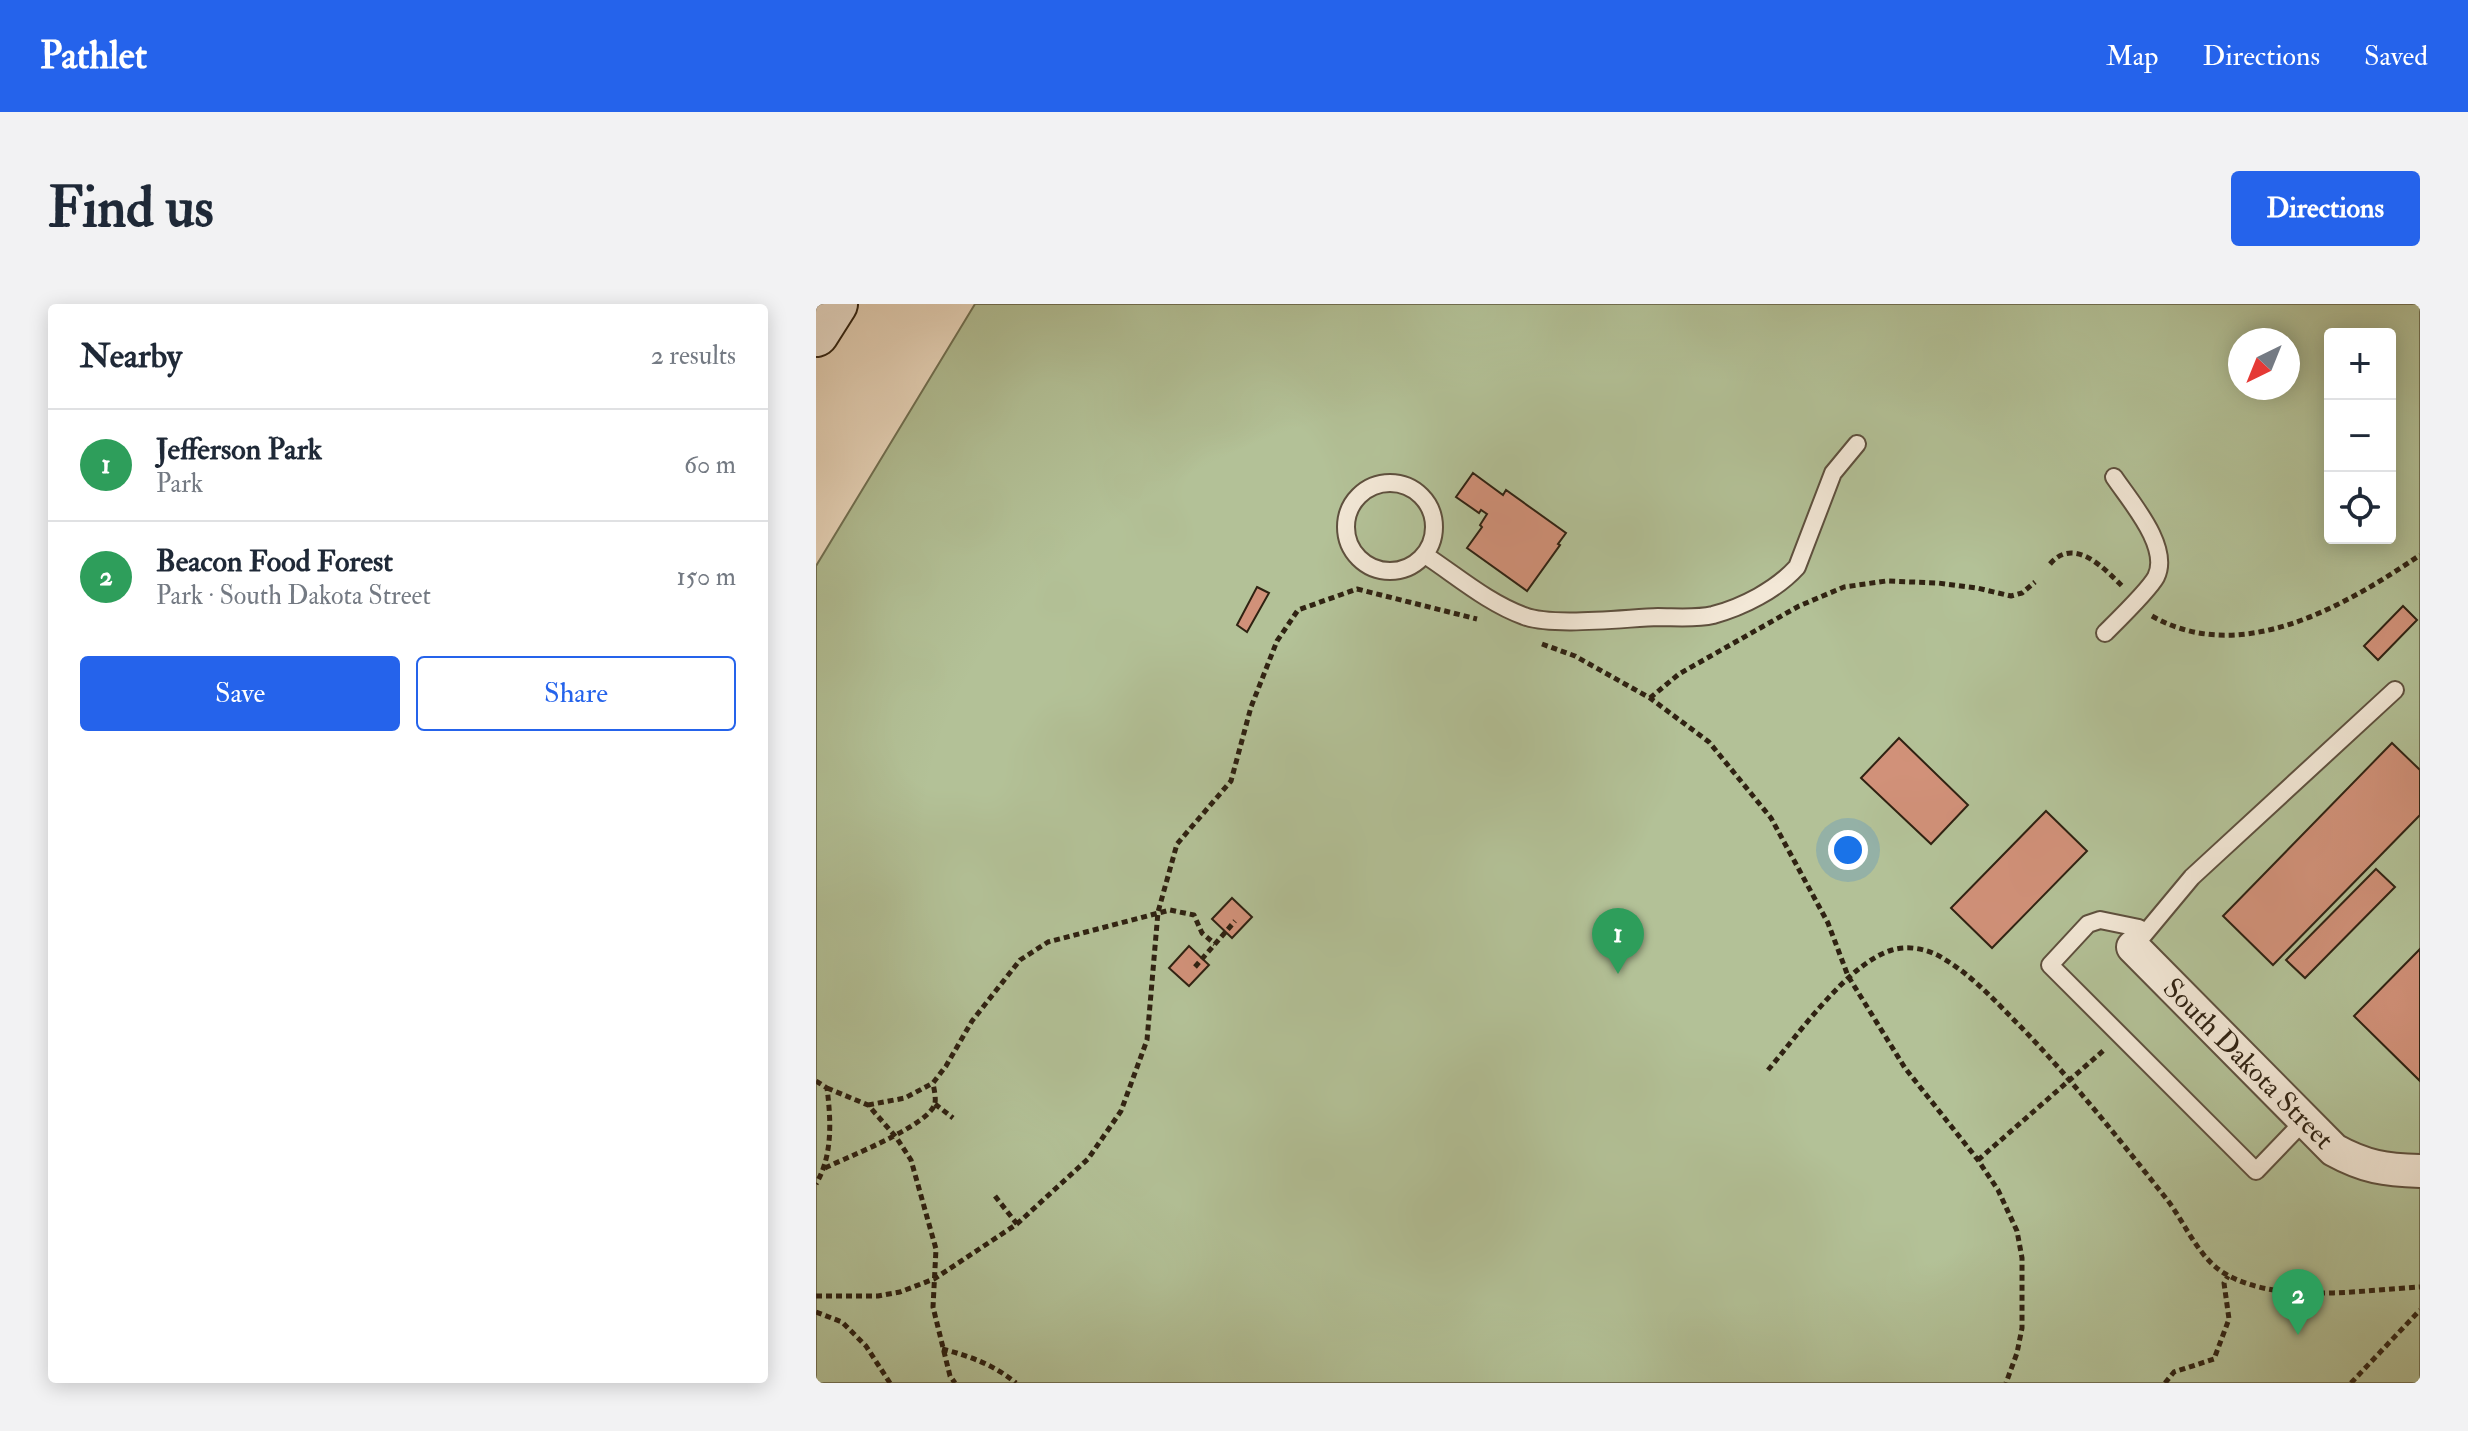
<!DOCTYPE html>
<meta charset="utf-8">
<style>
body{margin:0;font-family:"IM FELL Double Pica",serif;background:#f2f2f3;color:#1f2937}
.controls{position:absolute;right:24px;top:24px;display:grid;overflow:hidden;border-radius:8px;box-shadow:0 4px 20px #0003}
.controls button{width:72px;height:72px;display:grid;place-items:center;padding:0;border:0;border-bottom:2px solid #e0e1e3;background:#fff;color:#1f2937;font:40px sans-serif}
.compass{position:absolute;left:1412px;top:24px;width:72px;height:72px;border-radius:50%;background:#fff;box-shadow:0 4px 20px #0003;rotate:223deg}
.you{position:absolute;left:1032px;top:546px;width:28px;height:28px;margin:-20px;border:6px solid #fff;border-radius:50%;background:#1a73e8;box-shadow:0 0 0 12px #1a73e833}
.badge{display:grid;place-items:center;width:52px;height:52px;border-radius:50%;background:#2563eb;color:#fff;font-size:26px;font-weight:700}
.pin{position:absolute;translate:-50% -66px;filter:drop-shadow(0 2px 4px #0008)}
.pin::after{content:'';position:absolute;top:42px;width:28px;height:24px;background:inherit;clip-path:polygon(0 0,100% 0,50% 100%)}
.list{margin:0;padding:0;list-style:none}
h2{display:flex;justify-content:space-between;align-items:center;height:104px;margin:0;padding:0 32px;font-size:34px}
h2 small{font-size:26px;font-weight:400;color:#747a83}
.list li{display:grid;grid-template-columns:52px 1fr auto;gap:24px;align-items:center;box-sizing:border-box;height:112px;padding:0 32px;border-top:2px solid #e0e1e3}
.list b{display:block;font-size:30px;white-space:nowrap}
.list p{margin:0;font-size:26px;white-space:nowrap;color:#747a83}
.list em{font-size:26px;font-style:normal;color:#747a83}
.actions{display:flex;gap:16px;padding:24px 32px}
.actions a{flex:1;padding:18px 0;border:2px solid #2563eb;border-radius:8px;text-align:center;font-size:28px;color:#2563eb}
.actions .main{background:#2563eb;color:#fff}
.icon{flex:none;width:44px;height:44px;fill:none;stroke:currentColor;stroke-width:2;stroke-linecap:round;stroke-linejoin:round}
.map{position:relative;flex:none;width:1604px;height:1079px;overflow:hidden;border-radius:8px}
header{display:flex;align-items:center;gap:48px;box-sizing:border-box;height:112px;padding:0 40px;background:#2563eb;color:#fff}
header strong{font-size:38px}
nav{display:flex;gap:44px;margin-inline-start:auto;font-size:28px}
.intro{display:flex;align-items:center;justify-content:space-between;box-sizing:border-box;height:192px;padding:0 48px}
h1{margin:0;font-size:56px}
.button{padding:20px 36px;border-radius:8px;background:#2563eb;color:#fff;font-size:28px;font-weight:700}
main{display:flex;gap:48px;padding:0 48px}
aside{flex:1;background:#fff;border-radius:8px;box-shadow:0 4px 20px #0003}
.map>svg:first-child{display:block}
</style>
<header>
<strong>Pathlet</strong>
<nav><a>Map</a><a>Directions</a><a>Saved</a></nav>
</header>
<div class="intro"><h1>Find us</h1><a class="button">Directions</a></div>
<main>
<aside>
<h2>Nearby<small>2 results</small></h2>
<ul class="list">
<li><span class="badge" style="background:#2e9e5b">1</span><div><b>Jefferson Park</b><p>Park</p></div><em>60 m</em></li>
<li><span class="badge" style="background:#2e9e5b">2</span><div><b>Beacon Food Forest</b><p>Park · South Dakota Street</p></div><em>150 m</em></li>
</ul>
<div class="actions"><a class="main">Save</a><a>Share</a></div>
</aside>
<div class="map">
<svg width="1604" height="1079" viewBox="0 0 1604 1079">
<rect width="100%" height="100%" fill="#eddbc1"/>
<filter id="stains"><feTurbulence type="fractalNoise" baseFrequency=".0025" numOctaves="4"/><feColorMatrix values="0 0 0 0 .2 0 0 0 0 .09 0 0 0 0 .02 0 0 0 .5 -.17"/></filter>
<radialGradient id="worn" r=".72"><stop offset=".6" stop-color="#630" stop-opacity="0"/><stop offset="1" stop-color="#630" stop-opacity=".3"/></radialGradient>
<path fill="#b3c197" stroke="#717254" stroke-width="2" fill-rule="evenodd" d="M 159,0 L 1604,0 L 1604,1079 L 0,1079 L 0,262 ZM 1514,30 L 1574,30 L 1574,234 L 1514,234 ZM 1424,36 L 1472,36 L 1472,84 L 1424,84 Z"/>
<path fill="#d19179" stroke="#2f2212" stroke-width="2" d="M 657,169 L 687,191 L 690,186 L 750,229 L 742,240 L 744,241 L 711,287 L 651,244 L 666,223 L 664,221 L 671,210 L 665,206 L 663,209 L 640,193 Z
M 441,283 L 453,289 L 431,328 L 421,321 Z
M 1587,302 L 1601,316 L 1562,356 L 1548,342 Z
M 1083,434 L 1152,501 L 1115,540 L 1045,474 Z
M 1576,439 L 1604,466 L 1604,511 L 1457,661 L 1407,612 Z
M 1230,507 L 1271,547 L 1176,644 L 1135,604 Z
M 1560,565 L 1579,583 L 1489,674 L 1470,656 Z
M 416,594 L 436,613 L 416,634 L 396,615 Z
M 373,642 L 393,661 L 373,682 L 353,664 Z
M 1604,645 L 1604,777 L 1538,712 Z"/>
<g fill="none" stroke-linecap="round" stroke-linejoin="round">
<defs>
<path id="service" d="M530 223a44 44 0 1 1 88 0a44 44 0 1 1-88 0Z
M 609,251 C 641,272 672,299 708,312 C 735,323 810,314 842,313 C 859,313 880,315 897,311 C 927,303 960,286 981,263 L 1017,169 L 1041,140
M 1289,329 C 1301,317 1333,286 1340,273 C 1355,243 1314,197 1298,173
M 1323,624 L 1284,616 L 1272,620 L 1234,661 L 1440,867 L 1489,816
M 1321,639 L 1376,573 L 1579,386"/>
<path id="minor" d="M 1317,643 L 1518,846 C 1549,863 1569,866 1604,867"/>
<path id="secondary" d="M 0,30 L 19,0"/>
</defs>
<use href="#service" stroke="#5e503e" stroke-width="20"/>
<use href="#minor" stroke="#5e503e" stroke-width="36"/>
<use href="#secondary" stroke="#2f2212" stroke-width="48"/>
<path stroke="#2f2212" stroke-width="5" stroke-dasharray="6 4" stroke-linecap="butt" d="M 1234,260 C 1258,232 1288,264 1306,282
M 1336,312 C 1425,363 1529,302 1604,251
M 726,340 L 759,352 L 834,394 L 893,438 L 955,514 L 1012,619 L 1032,672 L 1089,764 L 1162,856 L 1182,886 L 1201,927 L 1206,954 L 1206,1024 L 1201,1049 L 1190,1079
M 834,394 L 863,370 L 983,302 L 1028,283 L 1070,277 L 1122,279 L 1161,284 L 1195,292 L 1206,289 L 1219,278
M 379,663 L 419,617
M 952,766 C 982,731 1032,659 1076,646 C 1093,641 1113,645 1128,655 C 1157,672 1181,699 1205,723 C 1257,777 1303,835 1349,893 C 1370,919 1382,956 1413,972 C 1467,1000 1546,986 1604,983
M 0,777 L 11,784 C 15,816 17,851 0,880
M 11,784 L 52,801 L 80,833 L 95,856 L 120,945 L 117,1003 L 134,1072 L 139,1079
M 119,800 L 137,814
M 52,801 L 89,794 L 117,779 L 130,762 L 156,717 L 204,656 L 232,638 L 354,606 L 378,611 L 386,629 L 399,640
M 1162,856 L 1288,746
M 9,864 C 31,853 115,821 119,799 C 120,793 118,785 117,779
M 179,892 L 201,920
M 0,992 L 62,992 L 84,988 L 118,975 L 201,920 L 272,855 L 305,807 L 331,736 L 342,608 L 361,540 L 415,477 L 435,403 L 461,337 L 482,306 L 541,285 L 661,315
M 0,1008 L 26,1018 L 50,1042 L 74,1079
M 126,1045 C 154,1052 178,1061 200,1079
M 1349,1079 L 1358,1068 L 1398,1055 L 1413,1015 L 1408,979 L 1412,972
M 1535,1079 L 1604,1006"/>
<use href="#service" stroke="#f3e8d7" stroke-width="16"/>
<use href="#minor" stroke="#f3e8d7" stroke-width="32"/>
<use href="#secondary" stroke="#f3e8d7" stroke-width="44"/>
</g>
<g text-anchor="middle" stroke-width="6" stroke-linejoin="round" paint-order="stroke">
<g font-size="28" fill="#2f2212" stroke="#f3e8d7">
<text transform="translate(1433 759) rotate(45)" y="10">South Dakota Street</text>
</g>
</g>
<rect width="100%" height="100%" filter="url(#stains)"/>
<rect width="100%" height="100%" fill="url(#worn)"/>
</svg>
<div class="controls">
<button>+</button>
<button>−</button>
<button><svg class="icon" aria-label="locate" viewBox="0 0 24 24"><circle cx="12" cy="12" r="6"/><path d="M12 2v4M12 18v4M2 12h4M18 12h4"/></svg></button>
</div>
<svg class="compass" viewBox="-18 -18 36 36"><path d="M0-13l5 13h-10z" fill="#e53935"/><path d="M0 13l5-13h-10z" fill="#747a83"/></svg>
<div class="you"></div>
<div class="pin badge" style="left:802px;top:670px;background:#2e9e5b">1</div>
<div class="pin badge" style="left:1482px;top:1031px;background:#2e9e5b">2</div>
</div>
</main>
